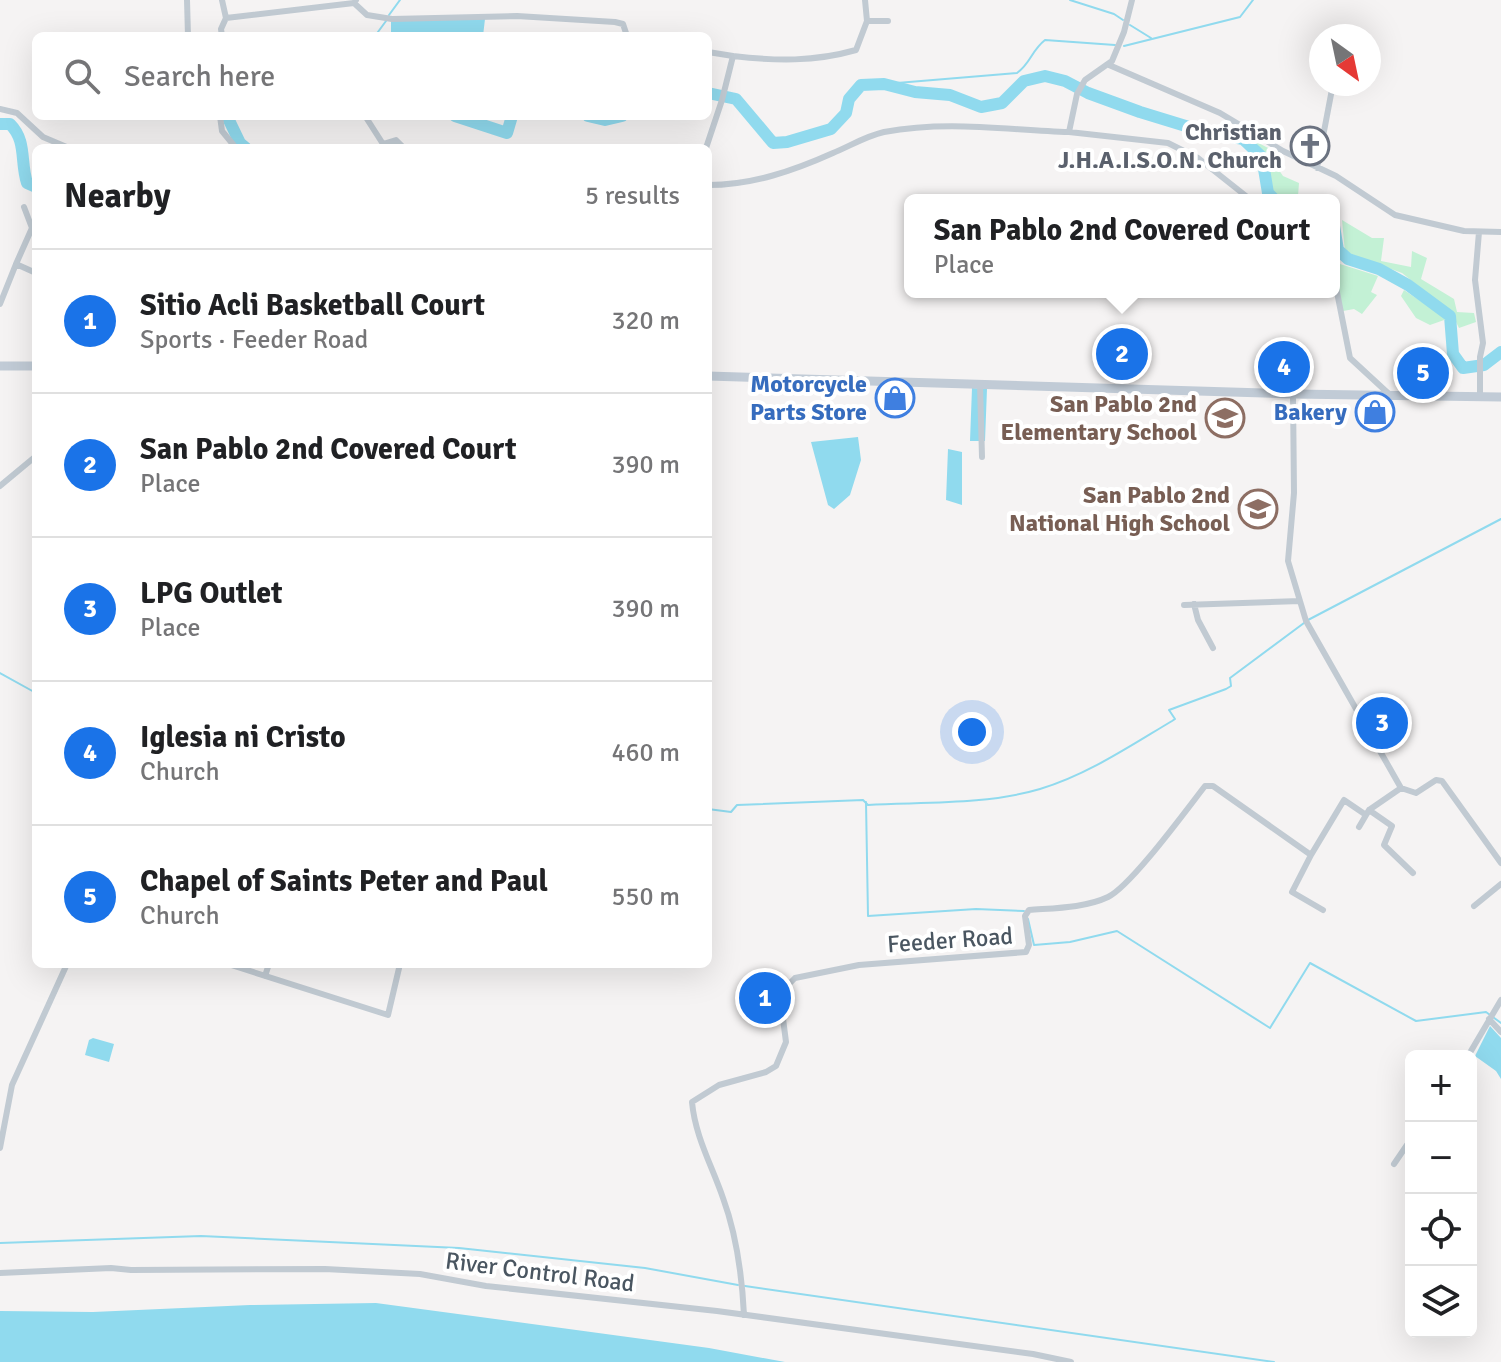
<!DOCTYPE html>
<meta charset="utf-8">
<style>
body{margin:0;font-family:Signika,sans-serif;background:#f6f6f6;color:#202124}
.controls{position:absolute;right:24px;bottom:24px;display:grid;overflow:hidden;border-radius:12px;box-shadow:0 8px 32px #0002}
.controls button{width:72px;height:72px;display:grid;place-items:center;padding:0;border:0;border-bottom:2px solid #e0e0e0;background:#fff;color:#202124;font:40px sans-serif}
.compass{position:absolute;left:1309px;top:24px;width:72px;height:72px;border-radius:50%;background:#fff;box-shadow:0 8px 32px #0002;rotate:147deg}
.you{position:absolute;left:972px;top:732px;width:28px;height:28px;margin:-20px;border:6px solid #fff;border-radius:50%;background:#1a73e8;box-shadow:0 0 0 12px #1a73e833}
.badge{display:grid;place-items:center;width:52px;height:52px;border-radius:50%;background:#1a73e8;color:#fff;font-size:26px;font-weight:700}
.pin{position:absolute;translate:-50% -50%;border:4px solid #fff;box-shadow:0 2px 8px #0006}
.popup{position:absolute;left:904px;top:194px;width:436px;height:104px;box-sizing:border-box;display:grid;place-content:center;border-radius:12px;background:#fff;filter:drop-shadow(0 2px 6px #0005);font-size:26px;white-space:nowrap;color:#757577}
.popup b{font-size:30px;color:#202124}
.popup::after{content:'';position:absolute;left:50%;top:100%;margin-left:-16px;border:16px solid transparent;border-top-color:#fff}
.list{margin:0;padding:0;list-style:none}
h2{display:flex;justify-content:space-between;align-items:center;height:104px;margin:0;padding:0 32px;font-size:34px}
h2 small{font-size:26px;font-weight:400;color:#757577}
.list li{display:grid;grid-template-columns:52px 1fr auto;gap:24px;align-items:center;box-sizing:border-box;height:144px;padding:0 32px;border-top:2px solid #e0e0e0}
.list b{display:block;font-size:30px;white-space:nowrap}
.list p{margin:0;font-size:26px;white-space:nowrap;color:#757577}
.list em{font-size:26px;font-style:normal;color:#757577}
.icon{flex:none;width:44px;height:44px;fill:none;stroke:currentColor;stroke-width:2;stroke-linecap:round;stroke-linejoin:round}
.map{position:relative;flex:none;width:1501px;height:1362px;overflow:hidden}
.search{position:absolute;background:#fff;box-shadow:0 8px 32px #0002;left:32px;top:32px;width:680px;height:88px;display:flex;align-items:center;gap:20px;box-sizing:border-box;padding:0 28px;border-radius:12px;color:#757577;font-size:30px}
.panel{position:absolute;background:#fff;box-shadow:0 8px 32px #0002;left:32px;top:144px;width:680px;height:824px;border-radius:12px}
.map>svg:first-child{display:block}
</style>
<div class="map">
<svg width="1501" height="1362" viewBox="0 0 1501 1362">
<rect width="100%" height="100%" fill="#f5f3f3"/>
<path fill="#c3f1d5" d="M 1245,136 L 1272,150 L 1270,157 L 1283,176 L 1299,183 L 1298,196 L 1308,200 L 1280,200 L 1271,191 L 1264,153 Z
M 1342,220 L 1372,238 L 1384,238 L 1381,261 L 1411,267 L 1412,251 L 1427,258 L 1421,279 L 1454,299 L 1457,312 L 1474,313 L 1476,322 L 1459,328 L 1451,312 L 1402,273 L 1345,252 Z
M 1334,255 L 1340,264 L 1378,276 L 1371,292 L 1377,295 L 1362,314 L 1354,309 L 1343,311 L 1334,273 Z
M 1404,290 L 1447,319 L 1430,325 L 1416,318 L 1401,296 Z"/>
<path fill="#90daee" d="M 485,19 L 483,36 L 391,36 L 391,21 Z
M 972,388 L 987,389 L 985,441 L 970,441 Z
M 858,437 L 861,460 L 850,495 L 834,509 L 828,505 L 811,442 Z
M 948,449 L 962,452 L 962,505 L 946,500 Z
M 1490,1026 L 1501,1038 L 1501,1079 L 1496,1071 L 1475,1056 Z
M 93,1038 L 114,1044 L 109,1062 L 85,1055 L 89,1040 Z
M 376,1303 L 709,1348 L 785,1362 L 0,1362 L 0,1311 L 93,1312 L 250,1305 Z"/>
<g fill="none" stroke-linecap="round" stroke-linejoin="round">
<path stroke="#90daee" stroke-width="2" d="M 1070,0 L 1114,14 L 1123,20
M 389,15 L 400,0
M 1130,25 L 1151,38
M 375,36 L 386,21
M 1124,46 L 1240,17 L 1253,0
M 890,85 L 897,83 L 1017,73 C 1031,63 1031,51 1045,40 L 1115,45
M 1308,620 L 1501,519
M 0,673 L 36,693
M 866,802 L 868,916 L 976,909 L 1024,911
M 708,809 L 731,812 L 737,805 L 863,800 L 868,805 C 925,802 986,805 1040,789 C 1087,775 1130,746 1172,721 L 1175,719 L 1169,710 L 1226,689 L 1231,686 L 1230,678 L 1304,623
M 1028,919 L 1034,945 L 1070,942 L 1117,931 L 1270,1028 L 1310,963 L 1416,1021 L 1486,1012 L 1501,1023
M 0,1243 L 201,1236 L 459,1248 L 645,1268 L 738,1285
M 745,1286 L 1274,1362"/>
<path stroke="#90daee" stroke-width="12" d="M 708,93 L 736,99 L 773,143 L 787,142 L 831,129 L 846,113 L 849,99 L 861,85 L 884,84 L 915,92 L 950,95 L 981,107 L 1002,103 L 1024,81 L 1045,76 L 1065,81 L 1088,93 L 1140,112 L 1202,131 L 1243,139 L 1262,157 L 1268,193 L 1275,200
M 227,116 L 240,143 L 246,148
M 455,116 L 507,133 L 512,116
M 588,116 L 605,120 L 622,116
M 0,124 L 10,124 C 27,141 20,161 27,183 L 36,187
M 1334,226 L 1338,250 L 1348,259 L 1379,269 L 1408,285 L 1450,316 L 1453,354 L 1463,368 L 1484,365 L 1501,352"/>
<path stroke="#c1cad2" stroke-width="6" d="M 187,0 L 188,36
M 222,0 L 226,18
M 865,0 L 867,21
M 1132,0 L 1124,32 L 1112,61 L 1085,80 L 1077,94 L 1069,132 L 1168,143 L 1198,158 L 1251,200
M 354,3 L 367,15 L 392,19 L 517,16 L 615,22 L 623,24 L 627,36
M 222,36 L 221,29 L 226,18 L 354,3 L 356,0
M 708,52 L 733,56
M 1109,65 L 1220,113 L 1283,151 L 1336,176 L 1395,215 L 1464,231 L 1501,232
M 0,109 L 17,113 L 43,137 L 69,148
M 220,116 L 222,131 L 236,148
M 367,119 L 383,144 L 396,140 L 404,148
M 706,148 L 722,100 L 733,56 C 776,61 814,62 856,50 L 867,21 L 888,21
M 1317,168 L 1333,84
M 708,185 C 752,185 793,171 833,153 C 850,146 866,136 884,132 C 948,120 1006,130 1069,132
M 1479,232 L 1475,280 L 1483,343 L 1480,357 L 1480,396
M 16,264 L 32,228 L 24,207
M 1334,277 L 1350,358 L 1389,394
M 0,304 L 16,264 L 36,273
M 980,384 L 982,457
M 1293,394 L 1294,493 L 1288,561 L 1306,621 L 1401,788 L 1416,793 L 1436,780 L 1442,781 L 1501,863
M 0,486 L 36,456
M 1194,604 L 1198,620 L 1213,648
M 1184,605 L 1300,601
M 1369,810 L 1392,826 L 1384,845 L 1413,873
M 1359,827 L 1369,810 L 1401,788
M 1311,855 L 1292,892 L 1323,910
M 1474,906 L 1501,884
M 228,964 L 388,1015 L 400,964
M 265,976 L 269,964
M 1489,1019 L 1501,1032
M 1468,1056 L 1501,1000
M 0,1148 L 12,1085 L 67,964
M 1394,1164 L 1411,1139
M 0,1273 L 111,1268 L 131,1270 L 325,1269 L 420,1274 L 486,1286 L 717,1311 L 1033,1354 L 1071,1362
M 744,1315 C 742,1275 737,1236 723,1198 C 712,1166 695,1136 692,1102 L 719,1085 L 766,1072 L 776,1066 L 786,1042 L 781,1003 L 784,989 L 795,978 L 859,965 L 1026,952 L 1029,945 L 1025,916 L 1029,910 C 1054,908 1085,908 1108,897 C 1131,886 1187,809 1205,786 L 1213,786 L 1311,855 L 1344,800 L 1366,815"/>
<path stroke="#c1cbd6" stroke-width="9" d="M 0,366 L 36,366
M 708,376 L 1293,394 L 1501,397"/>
</g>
<defs>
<symbol id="church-ring" viewBox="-11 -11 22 22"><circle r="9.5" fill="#fff" stroke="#6b7280" stroke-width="1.5"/><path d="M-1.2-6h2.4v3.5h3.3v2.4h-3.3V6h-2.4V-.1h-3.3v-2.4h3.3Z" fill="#6b7280"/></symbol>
<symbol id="shop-ring" viewBox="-11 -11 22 22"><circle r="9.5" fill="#fff" stroke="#3f7fe0" stroke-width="1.5"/><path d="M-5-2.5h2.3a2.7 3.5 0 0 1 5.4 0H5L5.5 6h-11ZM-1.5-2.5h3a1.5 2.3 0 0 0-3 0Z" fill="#3f7fe0"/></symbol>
<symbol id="school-ring" viewBox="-11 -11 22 22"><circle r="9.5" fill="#fff" stroke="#8d6e63" stroke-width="1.5"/><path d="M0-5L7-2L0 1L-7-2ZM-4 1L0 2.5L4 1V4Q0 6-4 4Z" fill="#8d6e63"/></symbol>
</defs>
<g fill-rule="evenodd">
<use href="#church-ring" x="1288" y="124" width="44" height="44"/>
<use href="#shop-ring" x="873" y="376" width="44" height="44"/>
<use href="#shop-ring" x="1353" y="390" width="44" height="44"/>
<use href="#school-ring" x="1203" y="396" width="44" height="44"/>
<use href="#school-ring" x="1236" y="487" width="44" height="44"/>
</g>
<g text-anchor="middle" stroke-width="8" stroke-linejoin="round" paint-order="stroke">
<g font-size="24" font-weight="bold" fill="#5b616d" stroke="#fff" text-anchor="end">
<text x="1282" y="140">Christian<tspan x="1282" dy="28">J.H.A.I.S.O.N. Church</tspan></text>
</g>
<g font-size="24" font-weight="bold" fill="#366cbe" stroke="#fff" text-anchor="end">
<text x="867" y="392">Motorcycle<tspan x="867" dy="28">Parts Store</tspan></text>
<text x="1347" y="420">Bakery</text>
</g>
<g font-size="24" font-weight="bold" fill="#785e54" stroke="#fff" text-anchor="end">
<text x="1197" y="412">San Pablo 2nd<tspan x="1197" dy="28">Elementary School</tspan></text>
<text x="1230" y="503">San Pablo 2nd<tspan x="1230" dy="28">National High School</tspan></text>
</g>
<g font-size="24" fill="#4a5661" stroke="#fff">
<text transform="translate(950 940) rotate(-4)" y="8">Feeder Road</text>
<text transform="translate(540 1272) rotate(7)" y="8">River Control Road</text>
</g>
</g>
</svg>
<div class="controls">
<button>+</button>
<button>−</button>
<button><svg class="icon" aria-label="locate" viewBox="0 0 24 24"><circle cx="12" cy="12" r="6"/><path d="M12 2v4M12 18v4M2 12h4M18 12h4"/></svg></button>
<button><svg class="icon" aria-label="layers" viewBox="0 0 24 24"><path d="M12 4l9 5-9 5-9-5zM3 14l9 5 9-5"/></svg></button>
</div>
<svg class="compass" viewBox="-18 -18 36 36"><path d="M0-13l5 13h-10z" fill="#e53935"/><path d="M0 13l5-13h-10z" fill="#757577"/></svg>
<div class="you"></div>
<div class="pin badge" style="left:765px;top:998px">1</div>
<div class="pin badge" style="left:1122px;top:354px">2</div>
<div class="popup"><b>San Pablo 2nd Covered Court</b>Place</div>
<div class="pin badge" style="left:1382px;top:723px">3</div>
<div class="pin badge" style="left:1284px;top:367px">4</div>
<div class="pin badge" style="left:1423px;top:373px">5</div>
<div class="search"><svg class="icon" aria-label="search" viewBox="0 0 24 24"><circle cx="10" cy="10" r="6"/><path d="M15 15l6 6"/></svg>Search here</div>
<section class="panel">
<h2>Nearby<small>5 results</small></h2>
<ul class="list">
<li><span class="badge">1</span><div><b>Sitio Acli Basketball Court</b><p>Sports · Feeder Road</p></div><em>320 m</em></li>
<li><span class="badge">2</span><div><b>San Pablo 2nd Covered Court</b><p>Place</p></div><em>390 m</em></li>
<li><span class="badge">3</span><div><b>LPG Outlet</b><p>Place</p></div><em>390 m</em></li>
<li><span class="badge">4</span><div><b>Iglesia ni Cristo</b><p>Church</p></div><em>460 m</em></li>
<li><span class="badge">5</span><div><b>Chapel of Saints Peter and Paul</b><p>Church</p></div><em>550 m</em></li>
</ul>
</section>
</div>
